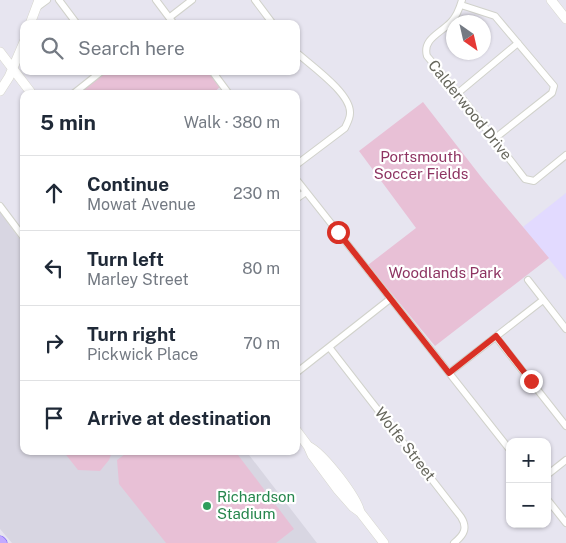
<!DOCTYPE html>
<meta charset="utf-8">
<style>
body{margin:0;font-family:"Public Sans",sans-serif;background:#f6f6f7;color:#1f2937}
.controls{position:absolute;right:15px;bottom:15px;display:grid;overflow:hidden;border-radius:10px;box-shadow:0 1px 4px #0004}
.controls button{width:45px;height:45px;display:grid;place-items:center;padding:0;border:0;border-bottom:1px solid #e0e1e3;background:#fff;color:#1f2937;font:25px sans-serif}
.compass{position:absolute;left:446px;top:15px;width:45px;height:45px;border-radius:50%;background:#fff;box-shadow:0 1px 4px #0004;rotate:146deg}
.stop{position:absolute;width:15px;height:15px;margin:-11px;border:4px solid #d93025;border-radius:50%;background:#fff}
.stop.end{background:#d93025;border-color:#fff;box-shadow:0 1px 5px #0008}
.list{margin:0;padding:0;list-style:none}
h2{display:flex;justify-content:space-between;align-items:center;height:65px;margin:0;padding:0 20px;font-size:21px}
h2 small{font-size:16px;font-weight:400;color:#747a83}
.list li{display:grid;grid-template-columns:32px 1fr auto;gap:15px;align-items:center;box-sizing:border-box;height:75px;padding:0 20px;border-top:1px solid #e0e1e3}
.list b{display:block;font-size:19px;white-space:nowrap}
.list p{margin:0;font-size:16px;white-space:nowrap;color:#747a83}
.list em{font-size:16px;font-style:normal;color:#747a83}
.icon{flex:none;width:28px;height:28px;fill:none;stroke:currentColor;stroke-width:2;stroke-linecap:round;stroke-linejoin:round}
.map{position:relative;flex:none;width:566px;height:543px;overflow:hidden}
.search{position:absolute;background:#fff;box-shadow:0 1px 4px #0004;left:20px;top:20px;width:280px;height:55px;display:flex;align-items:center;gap:12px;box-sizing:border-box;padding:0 18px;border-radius:10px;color:#747a83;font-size:19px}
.panel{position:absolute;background:#fff;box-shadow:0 1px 4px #0004;left:20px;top:90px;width:280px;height:365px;border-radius:10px}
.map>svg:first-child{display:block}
</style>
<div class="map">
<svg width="566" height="543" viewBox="0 0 566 543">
<rect width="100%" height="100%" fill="#e7e5f0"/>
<path fill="#e2daff" d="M 566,193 L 566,280 L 523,227 Z"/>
<path fill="#d8d6e2" d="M 0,212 L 24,245 L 24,451 L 246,451 L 317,543 L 12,543 L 0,529 Z"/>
<path fill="#e8c0d6" d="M 106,71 L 207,71 L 220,87 L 212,94 L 78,94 Z
M 423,102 L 482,178 L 549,258 L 435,346 L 368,265 L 416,228 L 359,151 Z
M 63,451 L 111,451 L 112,452 L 109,460 L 100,471 L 78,470 Z
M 129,451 L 235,451 L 294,529 L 276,543 L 166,543 L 119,484 L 117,460 Z"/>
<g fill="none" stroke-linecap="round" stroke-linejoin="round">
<defs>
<path id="street" d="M 59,0 L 77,24
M 156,0 L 174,24
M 255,0 L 273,24
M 462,0 C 460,7 456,17 451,22 C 441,33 422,39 427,56 L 458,93 L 525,179 L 534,181 L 566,155
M 461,5 L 495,16 L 554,86 L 552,93 L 494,139
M 36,8 L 47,0
M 170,17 L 192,0
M 296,52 C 310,65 351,93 350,113 C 350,119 347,123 345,128 L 296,165
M 212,71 L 229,94
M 458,93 L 518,43
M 73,94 L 102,71
M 296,179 L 510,450
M 296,199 L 306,192
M 0,206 L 24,238
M 528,280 L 566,329
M 496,337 L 566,426
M 329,347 L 461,517 C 468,528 464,535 454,543
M 296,373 L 390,299
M 449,373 L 543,300
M 547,475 L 566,460
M 547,499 L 566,523"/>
<path id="secondary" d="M 551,0 L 566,19
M 30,24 L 39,0
M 0,52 L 32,94
M 0,91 L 9,77 L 24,42
M 296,430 L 308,446 L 312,455 L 338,490 L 353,507 L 360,512 L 384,543
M 308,446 C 323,453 356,496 360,512"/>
<path id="primary" d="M 0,541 L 2,543"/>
</defs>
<use href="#street" stroke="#d1d2cb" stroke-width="8"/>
<use href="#secondary" stroke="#d6d6cd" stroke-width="10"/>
<use href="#primary" stroke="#7056f7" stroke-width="11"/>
<use href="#street" stroke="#fff" stroke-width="6"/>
<use href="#secondary" stroke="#fff" stroke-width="9"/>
<use href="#primary" stroke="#c2aaff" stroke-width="10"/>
</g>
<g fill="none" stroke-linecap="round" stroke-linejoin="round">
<path stroke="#d93025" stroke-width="6" d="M 338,232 L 449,373 L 496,336 L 531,381"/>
</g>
<circle fill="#2e9e5b" stroke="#fff" stroke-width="2" cx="207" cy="506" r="5"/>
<g text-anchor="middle" stroke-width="4.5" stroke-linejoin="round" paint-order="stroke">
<g font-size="15" fill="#66665c" stroke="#fff">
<text transform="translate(470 110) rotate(51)" y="5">Calderwood Drive</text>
<text transform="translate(405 444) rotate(52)" y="5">Wolfe Street</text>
</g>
<g font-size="15" fill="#8e3462" stroke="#fff">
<text x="421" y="162">Portsmouth<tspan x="421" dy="17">Soccer Fields</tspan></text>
<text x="445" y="278">Woodlands Park</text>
</g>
<g font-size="15" fill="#27864d" stroke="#fff" text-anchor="start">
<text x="217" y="502">Richardson<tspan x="217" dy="17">Stadium</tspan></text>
</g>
</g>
</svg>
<div class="controls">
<button>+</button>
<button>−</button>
</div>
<svg class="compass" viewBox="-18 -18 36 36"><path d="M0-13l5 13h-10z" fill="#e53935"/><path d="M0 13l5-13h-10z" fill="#747a83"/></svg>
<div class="stop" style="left:338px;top:232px"></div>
<div class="stop end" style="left:531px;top:381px"></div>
<div class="search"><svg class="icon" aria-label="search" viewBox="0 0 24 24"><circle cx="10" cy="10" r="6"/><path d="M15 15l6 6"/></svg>Search here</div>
<section class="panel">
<h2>5 min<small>Walk · 380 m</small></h2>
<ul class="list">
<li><svg class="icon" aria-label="ahead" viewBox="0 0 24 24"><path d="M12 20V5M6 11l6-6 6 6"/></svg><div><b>Continue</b><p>Mowat Avenue</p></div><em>230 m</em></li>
<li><svg class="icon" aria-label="left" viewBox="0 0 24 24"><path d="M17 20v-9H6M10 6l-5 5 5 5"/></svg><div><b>Turn left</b><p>Marley Street</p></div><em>80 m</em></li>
<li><svg class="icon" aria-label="right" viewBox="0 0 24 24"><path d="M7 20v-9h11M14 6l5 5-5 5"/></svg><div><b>Turn right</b><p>Pickwick Place</p></div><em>70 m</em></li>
<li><svg class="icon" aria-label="arrive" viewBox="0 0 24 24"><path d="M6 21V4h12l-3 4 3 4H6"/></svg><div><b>Arrive at destination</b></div></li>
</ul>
</section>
</div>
